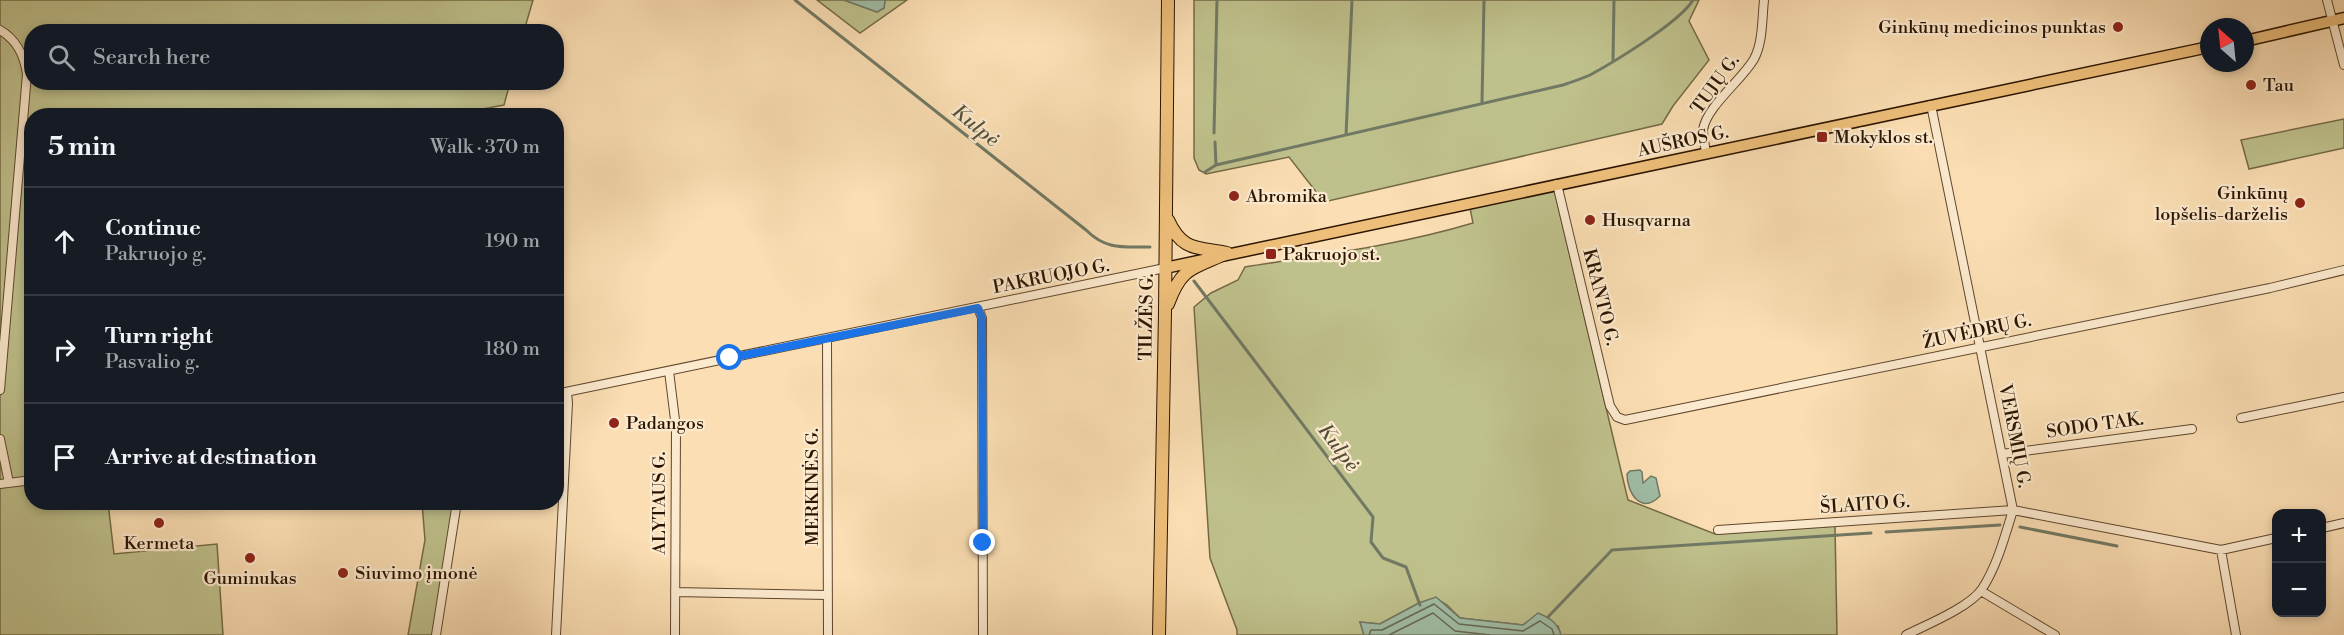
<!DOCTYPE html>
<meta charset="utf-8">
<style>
body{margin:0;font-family:"Libre Bodoni",serif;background:#20242c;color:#f1f3f6}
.controls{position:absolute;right:18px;bottom:18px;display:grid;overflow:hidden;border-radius:12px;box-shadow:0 3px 9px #0003}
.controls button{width:54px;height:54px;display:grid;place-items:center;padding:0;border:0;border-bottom:2px solid #363941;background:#171b24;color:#f1f3f6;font:30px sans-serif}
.compass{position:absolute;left:2200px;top:18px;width:54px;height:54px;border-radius:50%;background:#171b24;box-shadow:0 3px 9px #0003;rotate:333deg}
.stop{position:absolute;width:18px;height:18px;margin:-14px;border:4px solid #1a73e8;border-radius:50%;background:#fff}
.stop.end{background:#1a73e8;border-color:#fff;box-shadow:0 2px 6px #0008}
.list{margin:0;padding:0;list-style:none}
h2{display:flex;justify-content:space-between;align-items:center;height:78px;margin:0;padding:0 24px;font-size:26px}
h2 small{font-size:20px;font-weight:400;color:#9ea1a6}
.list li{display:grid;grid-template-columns:39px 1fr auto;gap:18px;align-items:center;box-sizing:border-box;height:108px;padding:0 24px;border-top:2px solid #363941}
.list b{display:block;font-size:22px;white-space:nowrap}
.list p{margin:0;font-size:20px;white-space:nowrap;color:#9ea1a6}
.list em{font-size:20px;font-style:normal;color:#9ea1a6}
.icon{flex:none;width:33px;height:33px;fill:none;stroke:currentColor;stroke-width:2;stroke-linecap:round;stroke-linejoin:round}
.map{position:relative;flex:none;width:2344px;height:635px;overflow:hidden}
.search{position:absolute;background:#171b24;box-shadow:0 3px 9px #0003;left:24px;top:24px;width:540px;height:66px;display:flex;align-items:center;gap:15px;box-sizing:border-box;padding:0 21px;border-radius:24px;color:#9ea1a6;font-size:22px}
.panel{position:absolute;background:#171b24;box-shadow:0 3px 9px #0003;left:24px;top:108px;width:540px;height:402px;border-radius:24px}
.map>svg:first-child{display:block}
</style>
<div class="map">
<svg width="2344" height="635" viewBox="0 0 2344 635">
<rect width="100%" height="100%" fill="#fbdeb3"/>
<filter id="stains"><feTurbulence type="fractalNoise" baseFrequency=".00333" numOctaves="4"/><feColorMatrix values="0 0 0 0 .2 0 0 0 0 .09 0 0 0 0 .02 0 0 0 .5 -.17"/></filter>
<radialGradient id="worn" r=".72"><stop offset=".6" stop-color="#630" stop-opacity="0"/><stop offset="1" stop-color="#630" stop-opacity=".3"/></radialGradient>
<path fill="#bfc18c" stroke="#756a46" stroke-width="1.5" d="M 0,0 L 533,0 L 524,31 L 32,32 L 32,82 L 510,83 L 504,105 L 450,115 L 32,116 L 32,502 L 108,503 L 114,554 L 217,544 L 223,635 L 0,635 Z
M 817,0 L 844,0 L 877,12 L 884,8 L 885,0 L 907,0 L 860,33 Z
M 1194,0 L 1699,0 L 1689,21 L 1709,60 L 1673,106 L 1662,124 L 1324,202 L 1289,157 L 1206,174 L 1199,170 L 1194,158 Z
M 2344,119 L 2344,148 L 2249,169 L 2241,140 Z
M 1554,189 L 1628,500 L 1715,534 L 1835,526 L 1837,635 L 1561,635 L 1558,626 L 1529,621 L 1523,625 L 1460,618 L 1447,605 L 1436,598 L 1419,603 L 1380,624 L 1360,622 L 1364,635 L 1237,635 L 1237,630 L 1210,558 L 1194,307 L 1211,293 L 1238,280 L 1245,267 C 1321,255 1400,245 1473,223 L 1470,208 Z
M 422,503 L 455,503 L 436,635 L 408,635 L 425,540 Z"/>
<path fill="#a0bda6" stroke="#717964" stroke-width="1.5" d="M 844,0 L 885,0 L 884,8 L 877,12 Z
M 1640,470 L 1642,472 L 1643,483 L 1651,476 L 1656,478 L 1660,496 C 1641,515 1627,493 1627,474 L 1630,471 Z
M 1436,597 L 1460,618 L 1523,625 L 1538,613 C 1550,618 1557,622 1561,635 L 1364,635 L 1360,622 L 1380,624 L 1419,603 Z"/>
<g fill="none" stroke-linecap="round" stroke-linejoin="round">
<path stroke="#666853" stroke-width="1.5" d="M 1369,635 L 1371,630 L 1382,630 L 1434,604 L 1459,624 L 1523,631 L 1540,621 L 1552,629 L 1554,635
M 1389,635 L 1433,613 L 1455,631 L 1490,635"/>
<path stroke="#717964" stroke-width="3" d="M 795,0 L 1086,230 C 1106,250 1123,247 1150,247
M 1613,60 L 1614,0
M 1482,103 L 1484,0
M 1214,133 L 1217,0
M 1346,135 L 1352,0
M 1216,165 L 1563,85 C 1572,82 1581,79 1590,75 C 1614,62 1680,22 1693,0
M 1205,172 L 1216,165 L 1215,142
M 1194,281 L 1373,517 L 1371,542 L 1383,558 L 1406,567 L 1420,605
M 2020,527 L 2117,546
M 1886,532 L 2000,525
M 1548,617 L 1612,550 L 1871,533"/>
<defs>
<path id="minor" d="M 2327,0 L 2344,65
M 0,30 C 17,40 24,55 27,74 L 0,390
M 1931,105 L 2013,510 L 2221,550 L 2276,538
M 1706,153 C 1705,145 1703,137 1703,130 C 1706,107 1742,80 1754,59 C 1763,43 1762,18 1764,0
M 1557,184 L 1610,406 L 1617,417 L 1625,420 L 2270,288 L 2344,270
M 978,308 L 982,318 L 983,635
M 827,338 L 828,635
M 669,371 L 676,428 L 675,635
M 556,394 L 1165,268
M 2241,418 L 2344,397
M 0,439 L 9,483
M 2002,454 L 2192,429
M 0,484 L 32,480
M 2322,528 L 2344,523
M 1718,530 L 2013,510 C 2005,536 1997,566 1982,589 C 1970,607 1926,625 1906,635
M 2221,550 L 2236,635
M 1981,591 L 2055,635
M 675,592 L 828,595
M 436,635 L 457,502
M 556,635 L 568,403 L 567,392"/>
<path id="major" d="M 2245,41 L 2344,18
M 1165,268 L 2209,47"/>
<path id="highway" d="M 1168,220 C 1182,251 1196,247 1227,253
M 1168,304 C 1182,266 1192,269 1227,253
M 1159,635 L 1165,312 L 1168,0"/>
</defs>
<use href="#minor" stroke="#5f462d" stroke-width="10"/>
<use href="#major" stroke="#2b1400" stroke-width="13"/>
<use href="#highway" stroke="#2b1400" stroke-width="14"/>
<use href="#minor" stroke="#fceace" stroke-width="8"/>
<use href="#major" stroke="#eebf7a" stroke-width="10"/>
<use href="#highway" stroke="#eebf7a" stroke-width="12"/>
</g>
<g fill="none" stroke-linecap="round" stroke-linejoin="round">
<path stroke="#1a73e8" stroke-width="8" d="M 730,358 L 978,308 L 982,318 L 983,543"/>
</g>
<g fill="#8f2418" stroke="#fceace" stroke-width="2">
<circle cx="2118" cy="27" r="6"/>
<circle cx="2251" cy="85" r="6"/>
<rect x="1816" y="131" width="12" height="12" rx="3"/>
<circle cx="1234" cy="196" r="6"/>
<circle cx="2300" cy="203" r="6"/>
<circle cx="1590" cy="220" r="6"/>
<rect x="1265" y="248" width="12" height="12" rx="3"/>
<circle cx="614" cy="423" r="6"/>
<circle cx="159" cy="523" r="6"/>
<circle cx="250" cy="558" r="6"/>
<circle cx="343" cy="573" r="6"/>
</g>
<g text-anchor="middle" stroke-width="4.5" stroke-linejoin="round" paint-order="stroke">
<g font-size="18" fill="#2b1400" stroke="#fceace" text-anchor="start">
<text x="2106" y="33" text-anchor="end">Ginkūnų medicinos punktas</text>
<text x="2263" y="91">Tau</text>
<text x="1834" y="143">Mokyklos st.</text>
<text x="2288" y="199" text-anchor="end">Ginkūnų<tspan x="2288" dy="21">lopšelis-darželis</tspan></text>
<text x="1246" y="202">Abromika</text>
<text x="1602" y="226">Husqvarna</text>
<text x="1283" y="260">Pakruojo st.</text>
<text x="626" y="429">Padangos</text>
<text x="159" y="549" text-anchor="middle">Kermeta</text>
<text x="355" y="579">Siuvimo įmonė</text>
<text x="250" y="584" text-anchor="middle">Guminukas</text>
</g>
<g font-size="18" fill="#2b1400" stroke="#fceace">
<text transform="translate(1715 84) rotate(-54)" y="6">TUJŲ G.</text>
<text transform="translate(1683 141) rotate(-12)" y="6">AUŠROS G.</text>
<text transform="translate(1051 276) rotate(-11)" y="6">PAKRUOJO G.</text>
<text transform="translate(1601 297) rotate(76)" y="6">KRANTO G.</text>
<text transform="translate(1146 317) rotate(-89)" y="6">TILŽĖS G.</text>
<text transform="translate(1977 331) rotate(-12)" y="6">ŽUVĖDRŲ G.</text>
<text transform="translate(2095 425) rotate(-8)" y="6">SODO TAK.</text>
<text transform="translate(2015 436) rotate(79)" y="6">VERSMIŲ G.</text>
<text transform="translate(812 487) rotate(-90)" y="6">MERKINĖS G.</text>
<text transform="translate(659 503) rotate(-90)" y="6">ALYTAUS G.</text>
<text transform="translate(1865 504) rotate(-4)" y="6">ŠLAITO G.</text>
</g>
<g font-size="20" font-style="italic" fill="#544f3a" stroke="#fceace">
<text transform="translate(976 125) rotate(39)" y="7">Kulpė</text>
<text transform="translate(1339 447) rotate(53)" y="7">Kulpė</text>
</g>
</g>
<rect width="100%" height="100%" filter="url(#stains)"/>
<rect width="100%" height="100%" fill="url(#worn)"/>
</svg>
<div class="controls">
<button>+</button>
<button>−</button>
</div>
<svg class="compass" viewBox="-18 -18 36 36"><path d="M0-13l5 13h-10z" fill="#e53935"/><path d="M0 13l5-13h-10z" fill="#9ea1a6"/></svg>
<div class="stop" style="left:730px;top:358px"></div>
<div class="stop end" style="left:983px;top:543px"></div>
<div class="search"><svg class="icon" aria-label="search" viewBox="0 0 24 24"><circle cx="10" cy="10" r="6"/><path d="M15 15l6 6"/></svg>Search here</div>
<section class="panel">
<h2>5 min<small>Walk · 370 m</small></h2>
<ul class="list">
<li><svg class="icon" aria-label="ahead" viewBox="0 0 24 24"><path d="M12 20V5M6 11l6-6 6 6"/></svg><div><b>Continue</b><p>Pakruojo g.</p></div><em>190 m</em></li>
<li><svg class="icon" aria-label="right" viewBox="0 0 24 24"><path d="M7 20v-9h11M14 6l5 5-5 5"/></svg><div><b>Turn right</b><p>Pasvalio g.</p></div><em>180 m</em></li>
<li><svg class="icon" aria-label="arrive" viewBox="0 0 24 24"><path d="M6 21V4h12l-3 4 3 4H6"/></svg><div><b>Arrive at destination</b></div></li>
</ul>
</section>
</div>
